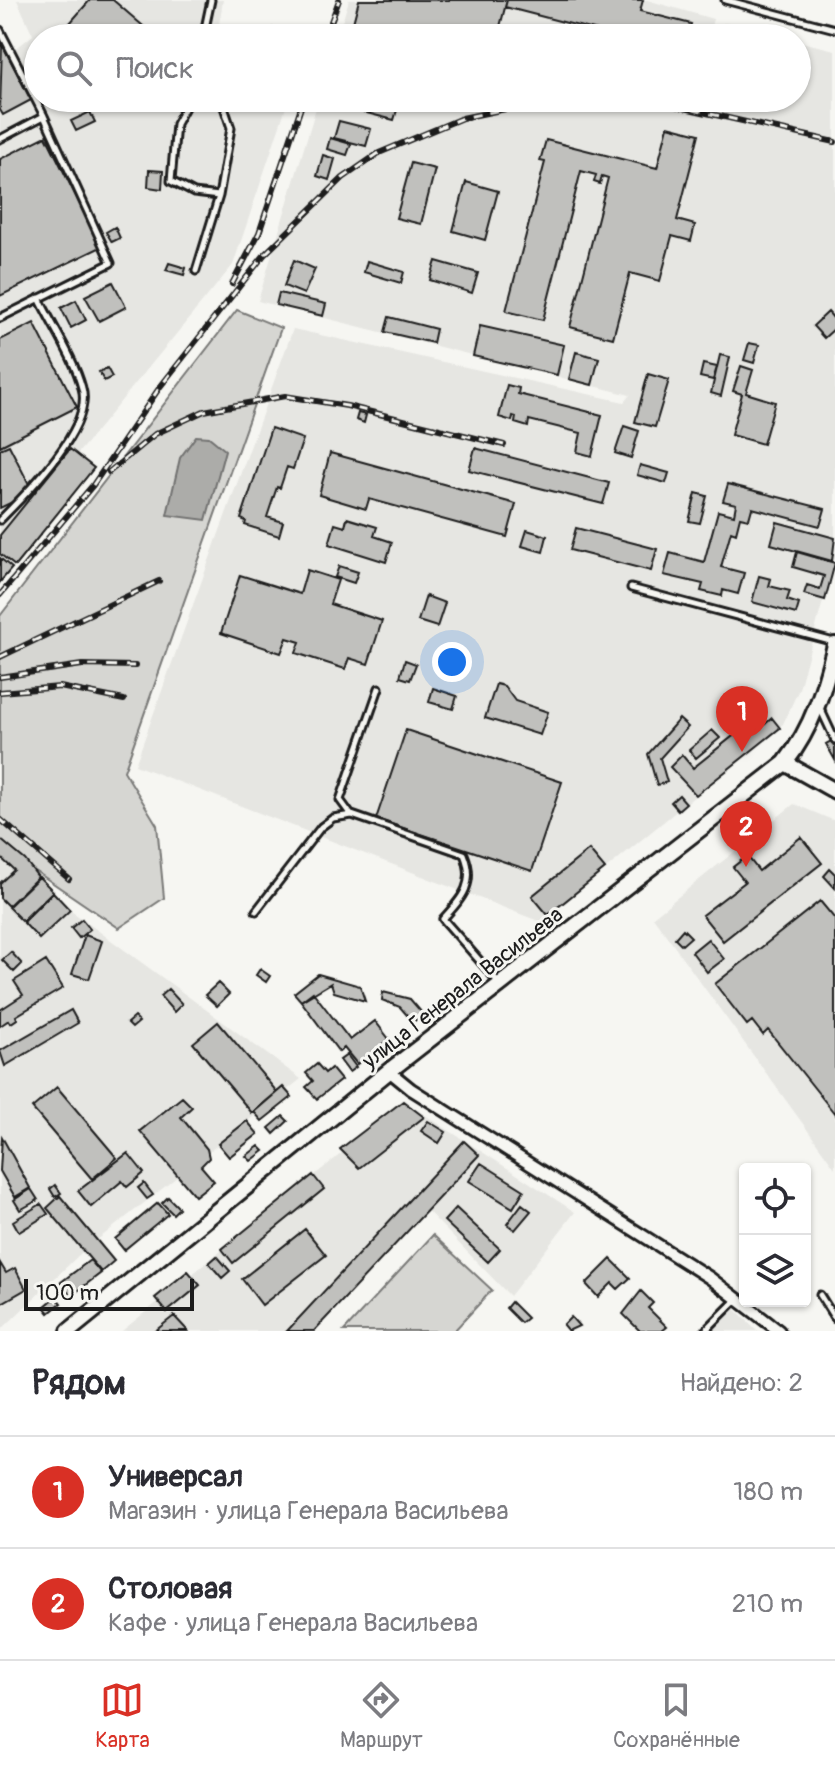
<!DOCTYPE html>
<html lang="ru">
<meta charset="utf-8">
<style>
body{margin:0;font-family:Pangolin,sans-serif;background:#f7f7f7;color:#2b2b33}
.controls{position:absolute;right:24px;bottom:24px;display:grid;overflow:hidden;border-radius:8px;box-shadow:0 2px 6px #0004}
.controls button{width:72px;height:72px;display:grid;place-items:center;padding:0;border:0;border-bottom:2px solid #e1e1e2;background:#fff;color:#2b2b33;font:40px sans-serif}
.scale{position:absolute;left:24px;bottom:20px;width:170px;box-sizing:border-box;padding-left:8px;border:4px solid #1c1c1c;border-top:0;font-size:22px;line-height:28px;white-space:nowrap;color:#1c1c1c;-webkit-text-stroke:6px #f6f6f2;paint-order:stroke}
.you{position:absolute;left:452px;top:662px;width:28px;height:28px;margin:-20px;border:6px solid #fff;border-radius:50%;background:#1a73e8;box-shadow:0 0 0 12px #1a73e833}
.badge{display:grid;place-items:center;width:52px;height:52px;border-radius:50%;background:#d93025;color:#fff;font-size:26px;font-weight:700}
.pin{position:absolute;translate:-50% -66px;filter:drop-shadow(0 2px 4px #0008)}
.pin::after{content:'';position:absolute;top:42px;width:28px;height:24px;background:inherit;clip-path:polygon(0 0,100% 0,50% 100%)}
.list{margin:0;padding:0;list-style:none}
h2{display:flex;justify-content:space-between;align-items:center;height:104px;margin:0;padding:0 32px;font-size:34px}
h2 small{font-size:26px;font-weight:400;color:#7c7c81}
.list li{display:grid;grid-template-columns:52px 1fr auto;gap:24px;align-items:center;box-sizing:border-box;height:112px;padding:0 32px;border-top:2px solid #e1e1e2}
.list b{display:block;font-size:30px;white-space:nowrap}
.list p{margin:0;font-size:26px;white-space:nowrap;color:#7c7c81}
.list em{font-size:26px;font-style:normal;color:#7c7c81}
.icon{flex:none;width:44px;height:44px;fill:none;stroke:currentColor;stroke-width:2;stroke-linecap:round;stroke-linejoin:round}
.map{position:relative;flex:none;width:835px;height:1331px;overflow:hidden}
.search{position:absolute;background:#fff;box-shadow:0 2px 6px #0004;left:24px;right:24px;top:24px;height:88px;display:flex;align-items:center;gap:20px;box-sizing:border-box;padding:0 28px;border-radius:44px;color:#7c7c81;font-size:30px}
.sheet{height:328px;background:#fff}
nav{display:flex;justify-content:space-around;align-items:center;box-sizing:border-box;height:112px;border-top:2px solid #e1e1e2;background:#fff;font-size:22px;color:#7c7c81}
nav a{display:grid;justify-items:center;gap:4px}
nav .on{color:#d93025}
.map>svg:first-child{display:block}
</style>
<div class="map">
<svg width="835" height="1331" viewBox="0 0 835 1331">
<rect width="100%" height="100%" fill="#f6f6f2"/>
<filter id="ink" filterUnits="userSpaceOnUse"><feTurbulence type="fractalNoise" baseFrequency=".0125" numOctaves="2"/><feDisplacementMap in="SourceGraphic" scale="16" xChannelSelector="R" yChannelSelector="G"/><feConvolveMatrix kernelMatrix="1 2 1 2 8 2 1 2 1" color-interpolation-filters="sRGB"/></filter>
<g filter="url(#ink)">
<path fill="#e6e6e2" d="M 17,0 L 223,0 L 218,31 L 232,38 L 38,38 L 38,98 L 289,98 L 233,265 L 0,548 L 0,61 L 33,35 Z
M 349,0 L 647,0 L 713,19 L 708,38 L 337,38 Z
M 724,23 L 784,38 L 720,38 Z
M 797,41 L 835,50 L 835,557 L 799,689 L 783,724 L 541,922 L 135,765 L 293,329 L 624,402 L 630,395 L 258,301 L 319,98 L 797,98 Z
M 794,804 L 835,821 L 835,1168 L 653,917 Z
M 0,859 L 301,1079 L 82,1252 L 0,1331 Z
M 405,1102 L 575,1212 L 510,1296 L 414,1197 L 290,1331 L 122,1331 Z
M 735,1309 L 758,1331 L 713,1331 Z"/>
<path fill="#d6d6d2" stroke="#797977" stroke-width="2" d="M 237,310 L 281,328 L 124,771 L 157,825 L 164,898 L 119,928 L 0,847 L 0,616 Z
M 433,1235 L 492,1290 L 454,1331 L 344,1331 Z"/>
<path fill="#acaca9" stroke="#727271" stroke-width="2" d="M 196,436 L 209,437 L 225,450 L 206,520 L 167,515 L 180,458 Z"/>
<path fill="#c0c0bd" stroke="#1c1c1c" stroke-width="2" d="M 90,0 L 113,0 L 157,38 L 71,38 L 63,31 Z
M 359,0 L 507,0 L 497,38 L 349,38 Z
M 507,0 L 643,0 L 640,11 L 691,24 L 687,38 L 625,38 L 505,7 Z
M 273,28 L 304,38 L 270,38 Z
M 746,32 L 765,37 L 765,38 L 744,38 Z
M 2,44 L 31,100 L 3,115 L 0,110 Z
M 345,98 L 394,98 L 400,100 L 394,120 L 343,107 Z
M 729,98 L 749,98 L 746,109 L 727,104 Z
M 90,112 L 95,122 L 76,131 L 71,121 Z
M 339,121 L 371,129 L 366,146 L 334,138 Z
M 668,126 L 699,134 L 677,220 L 695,225 L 691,241 L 672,236 L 660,281 L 630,273 L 613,338 L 570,327 L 608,178 L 602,176 L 600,184 L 594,182 L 596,175 L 581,171 L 543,320 L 506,311 L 545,162 L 540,161 L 546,140 L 657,168 Z
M 46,136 L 101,247 L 0,296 L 0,159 Z
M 330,138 L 351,144 L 347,155 L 327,149 Z
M 323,155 L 335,159 L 329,180 L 317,176 Z
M 411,163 L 435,169 L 421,224 L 396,218 Z
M 149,170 L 163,171 L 162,189 L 148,187 Z
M 466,182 L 498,191 L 485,240 L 453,231 Z
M 115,227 L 120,238 L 112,242 L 106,232 Z
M 294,260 L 315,269 L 304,294 L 284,286 Z
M 367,261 L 404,272 L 401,283 L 364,272 Z
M 436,261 L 478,273 L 472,293 L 430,280 Z
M 169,263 L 186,268 L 184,275 L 166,270 Z
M 113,282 L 126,307 L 99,321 L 85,296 Z
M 279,293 L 326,304 L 323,316 L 276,305 Z
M 76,300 L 86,320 L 71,328 L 61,308 Z
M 828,312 L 835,320 L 835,328 L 824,338 L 813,326 Z
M 389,317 L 436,329 L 433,343 L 385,332 Z
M 34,323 L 77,407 L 0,446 L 0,340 Z
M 480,326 L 564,345 L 557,375 L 473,356 Z
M 749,343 L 759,345 L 754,363 L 744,360 Z
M 576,352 L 599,358 L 592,385 L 569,379 Z
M 720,355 L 730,357 L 721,396 L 711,393 Z
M 703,364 L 717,367 L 713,380 L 700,377 Z
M 741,366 L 753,370 L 746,393 L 775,402 L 763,444 L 731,435 L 742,394 L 733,391 Z
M 107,368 L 112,377 L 104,381 L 99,372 Z
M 648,374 L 669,380 L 655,427 L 635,422 Z
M 507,385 L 519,388 L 518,394 L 602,415 L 592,456 L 577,452 L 581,433 L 529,420 L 528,427 L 515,423 L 516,417 L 513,416 L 512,421 L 499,417 Z
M 358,413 L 366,415 L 364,423 L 356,420 Z
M 624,426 L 639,431 L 631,458 L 615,453 Z
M 271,428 L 303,439 L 293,469 L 287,467 L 280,488 L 277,487 L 267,517 L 283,522 L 279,536 L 245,525 L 246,521 L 241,519 Z
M 9,445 L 33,492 L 0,508 L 0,449 Z
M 475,448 L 609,483 L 603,504 L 469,470 Z
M 70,449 L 94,468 L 15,566 L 0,554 L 0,535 Z
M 330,453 L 516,504 L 507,537 L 369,499 L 366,509 L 319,495 Z
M 640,465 L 669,473 L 666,483 L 637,475 Z
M 728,484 L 825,509 L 820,526 L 752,508 L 749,519 L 740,517 L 736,533 L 731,531 L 721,567 L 744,573 L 738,594 L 723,590 L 722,596 L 701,591 L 703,584 L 664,575 L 670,553 L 704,562 L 718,511 L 734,515 L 736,504 L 723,501 Z
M 696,493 L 707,496 L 700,523 L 689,521 Z
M 347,518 L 377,527 L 374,536 L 392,542 L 386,562 L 329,544 L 335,524 L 345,527 Z
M 777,522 L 835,538 L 832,561 L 771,544 Z
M 576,528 L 657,549 L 651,571 L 570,550 Z
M 527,530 L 547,536 L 543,552 L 522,546 Z
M 797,552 L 835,563 L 825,600 L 804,594 L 807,585 L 820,589 L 824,576 L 793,567 Z
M 0,558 L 12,568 L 0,582 Z
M 339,566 L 358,572 L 354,583 L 335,577 Z
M 307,570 L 338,580 L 330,604 L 382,621 L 368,664 L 349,658 L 345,669 L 296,653 L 300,642 L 287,638 L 281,653 L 221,633 L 240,575 L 300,594 Z
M 759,576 L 771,579 L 769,586 L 790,591 L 787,600 L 799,604 L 796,614 L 752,602 Z
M 426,596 L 445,603 L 437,627 L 418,621 Z
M 405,660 L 416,664 L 410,680 L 400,677 Z
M 496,684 L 504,686 L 515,701 L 548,712 L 540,735 L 485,718 Z
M 433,688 L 457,696 L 453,709 L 429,702 Z
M 757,717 L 764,725 L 772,718 L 780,728 L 696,795 L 670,767 L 682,755 L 693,768 Z
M 679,719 L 688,727 L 660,758 L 667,782 L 657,785 L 648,754 Z
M 406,730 L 562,782 L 532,871 L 376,819 Z
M 712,730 L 720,738 L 696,758 L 689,750 Z
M 835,739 L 835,760 L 826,744 Z
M 679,795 L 686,803 L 678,810 L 671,802 Z
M 801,837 L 822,863 L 723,941 L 702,915 L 745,882 L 733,867 L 747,856 L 759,871 Z
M 0,839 L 25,860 L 38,877 L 8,906 L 0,898 L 0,883 L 14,870 L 0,857 Z
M 589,850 L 605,869 L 548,915 L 532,896 Z
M 830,869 L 835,874 L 835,888 L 824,876 Z
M 39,877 L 53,891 L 22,921 L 8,907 Z
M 53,892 L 70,910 L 39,939 L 23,922 Z
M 820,901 L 835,919 L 835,1114 L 768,1030 L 763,1035 L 752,1021 L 747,1025 L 715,984 Z
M 82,919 L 90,929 L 79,938 L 71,928 Z
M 683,929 L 691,937 L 682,945 L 675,938 Z
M 85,935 L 102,941 L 89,979 L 72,974 Z
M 708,939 L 724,959 L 707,972 L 692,952 Z
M 11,952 L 22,964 L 14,972 L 2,960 Z
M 46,961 L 63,988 L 16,1016 L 17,1019 L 11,1023 L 9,1020 L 0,1026 L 0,1010 L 23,995 L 14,981 Z
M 260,969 L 270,976 L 266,982 L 256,975 Z
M 318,974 L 360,986 L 365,1001 L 334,992 L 331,983 L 301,1001 L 294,993 Z
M 218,983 L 229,994 L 217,1006 L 205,995 Z
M 168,989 L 182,1004 L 174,1012 L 160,996 Z
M 313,992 L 350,1040 L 375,1021 L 389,1039 L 357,1064 L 344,1048 L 339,1052 L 301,1001 Z
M 383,992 L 410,999 L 423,1014 L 413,1022 L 400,1007 L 382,1000 Z
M 71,1010 L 78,1023 L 5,1066 L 0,1051 Z
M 134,1017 L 139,1022 L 132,1028 L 127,1023 Z
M 218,1022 L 277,1092 L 252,1113 L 193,1043 Z
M 347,1055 L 356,1067 L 349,1072 L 340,1060 Z
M 317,1064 L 325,1073 L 331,1068 L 341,1080 L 317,1099 L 306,1087 L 313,1081 L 306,1073 Z
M 57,1087 L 117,1158 L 92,1179 L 32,1108 Z
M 283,1087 L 292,1097 L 262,1121 L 254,1112 Z
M 182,1097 L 192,1107 L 181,1117 L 207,1149 L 209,1158 L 201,1166 L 214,1181 L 195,1196 L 140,1131 Z
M 403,1101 L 424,1117 L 359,1168 L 340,1149 Z
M 283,1116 L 288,1121 L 274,1134 L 269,1128 Z
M 247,1121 L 258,1134 L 229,1157 L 218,1144 Z
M 428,1121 L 446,1132 L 439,1143 L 421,1131 Z
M 2,1137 L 30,1188 L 15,1197 L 0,1171 Z
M 464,1141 L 479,1155 L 314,1331 L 287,1331 Z
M 259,1146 L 264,1151 L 251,1161 L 246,1156 Z
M 128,1153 L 144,1173 L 127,1187 L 122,1181 L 91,1207 L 78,1191 Z
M 481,1163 L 524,1190 L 513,1208 L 469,1181 Z
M 313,1175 L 324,1189 L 233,1263 L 222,1249 Z
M 144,1183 L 153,1195 L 147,1199 L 138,1188 Z
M 55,1185 L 61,1193 L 55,1197 L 50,1189 Z
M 31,1189 L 38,1200 L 20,1210 L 14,1200 Z
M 60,1196 L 114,1261 L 101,1272 L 47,1208 Z
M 168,1197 L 179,1208 L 173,1214 L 162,1203 Z
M 158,1203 L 168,1214 L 124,1250 L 115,1239 Z
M 41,1204 L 48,1214 L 19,1232 L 13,1221 Z
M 522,1204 L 531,1211 L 515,1230 L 507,1224 Z
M 456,1208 L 500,1249 L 488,1262 L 444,1221 Z
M 305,1229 L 326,1255 L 262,1305 L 242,1279 Z
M 217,1256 L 230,1271 L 222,1278 L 209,1263 Z
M 611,1259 L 630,1278 L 618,1289 L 612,1283 L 598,1297 L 586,1284 Z
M 90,1260 L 101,1273 L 71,1296 L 60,1283 Z
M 0,1263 L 6,1273 L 15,1268 L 26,1289 L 0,1304 Z
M 188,1271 L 200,1285 L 167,1312 L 155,1298 Z
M 641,1291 L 653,1303 L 648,1308 L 667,1327 L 662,1331 L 640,1331 L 623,1314 Z
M 56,1297 L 61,1303 L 49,1313 L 44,1307 Z
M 511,1302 L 527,1318 L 521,1323 L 506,1308 Z
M 174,1316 L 188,1331 L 155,1331 Z
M 571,1317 L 579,1326 L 568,1331 L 563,1325 Z"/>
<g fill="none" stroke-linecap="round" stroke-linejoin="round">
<defs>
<path id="lane" d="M 725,0 L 835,29
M 0,30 L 44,116 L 0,139
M 203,38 L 211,0
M 190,98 L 176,124 L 171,181 L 194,193 L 219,196 L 231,128 L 221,98
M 196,271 L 219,196
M 0,318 L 111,263 L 44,116
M 0,520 C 26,494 94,427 82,388 C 74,358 53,327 39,298
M 631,588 L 834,642
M 820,708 L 835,740
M 351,815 L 340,800 L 379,688
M 256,911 L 321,827 L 333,818 L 352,815 L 464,854 C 476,883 463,897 443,919 L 500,984
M 820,1295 L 835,1319
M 705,1331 L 737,1299"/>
<path id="street" d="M 389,1071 L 411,1089 L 710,1278 L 779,1331"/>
<path id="secondary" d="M 785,763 L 835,791
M 69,1331 L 389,1071 L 785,763 C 813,727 824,689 835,645"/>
</defs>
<use href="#lane" stroke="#1c1c1c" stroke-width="11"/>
<use href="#street" stroke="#1c1c1c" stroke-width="16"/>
<use href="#secondary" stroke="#1c1c1c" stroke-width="20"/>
<use href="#lane" stroke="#f6f6f2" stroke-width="5"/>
<use href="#street" stroke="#f6f6f2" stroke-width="10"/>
<use href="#secondary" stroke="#f6f6f2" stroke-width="14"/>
<defs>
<path id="rail" d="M 325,38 L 339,0
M 640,98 L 835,142
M 232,284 L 259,233 L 304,98
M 109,472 L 155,434 L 204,411 L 285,396 L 347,406 L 504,445
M 0,595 L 93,485 L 160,387 L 265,254 L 343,178 L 379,153 L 462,118 L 535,103 L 614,98
M 0,657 L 159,581
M 0,677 L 82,665 L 135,666
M 0,692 L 60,687 L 124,700
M 0,819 L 69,879"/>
</defs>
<use href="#rail" stroke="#1c1c1c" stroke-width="6"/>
<use href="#rail" stroke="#f6f6f2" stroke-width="3" stroke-dasharray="9" stroke-linecap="butt"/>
</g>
</g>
<g text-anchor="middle" stroke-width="6" stroke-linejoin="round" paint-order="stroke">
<g font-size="22" fill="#1c1c1c" stroke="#f6f6f2">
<text transform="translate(462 987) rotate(-38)" y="8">улица Генерала Васильева</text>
</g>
</g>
</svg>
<div class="controls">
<button><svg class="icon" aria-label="locate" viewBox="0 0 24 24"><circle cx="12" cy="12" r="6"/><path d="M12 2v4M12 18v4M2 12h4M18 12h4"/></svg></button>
<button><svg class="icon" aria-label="layers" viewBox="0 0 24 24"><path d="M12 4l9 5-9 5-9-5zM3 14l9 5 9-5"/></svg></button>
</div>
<div class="scale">100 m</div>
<div class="you"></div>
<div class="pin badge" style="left:742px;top:752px">1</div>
<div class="pin badge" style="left:746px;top:867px">2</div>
<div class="search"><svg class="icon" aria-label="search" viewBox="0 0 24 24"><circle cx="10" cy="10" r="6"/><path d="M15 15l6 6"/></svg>Поиск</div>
</div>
<section class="sheet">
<h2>Рядом<small>Найдено: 2</small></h2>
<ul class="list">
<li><span class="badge">1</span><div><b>Универсал</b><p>Магазин · улица Генерала Васильева</p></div><em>180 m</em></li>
<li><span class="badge">2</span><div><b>Столовая</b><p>Кафе · улица Генерала Васильева</p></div><em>210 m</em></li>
</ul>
</section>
<nav>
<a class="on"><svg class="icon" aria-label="map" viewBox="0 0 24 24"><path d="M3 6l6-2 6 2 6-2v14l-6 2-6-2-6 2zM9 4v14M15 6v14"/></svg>Карта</a>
<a><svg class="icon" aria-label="directions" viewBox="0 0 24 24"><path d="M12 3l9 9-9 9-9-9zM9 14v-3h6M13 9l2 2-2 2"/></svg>Маршрут</a>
<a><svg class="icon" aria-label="saved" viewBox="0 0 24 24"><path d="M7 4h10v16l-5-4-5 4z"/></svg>Сохранённые</a>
</nav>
